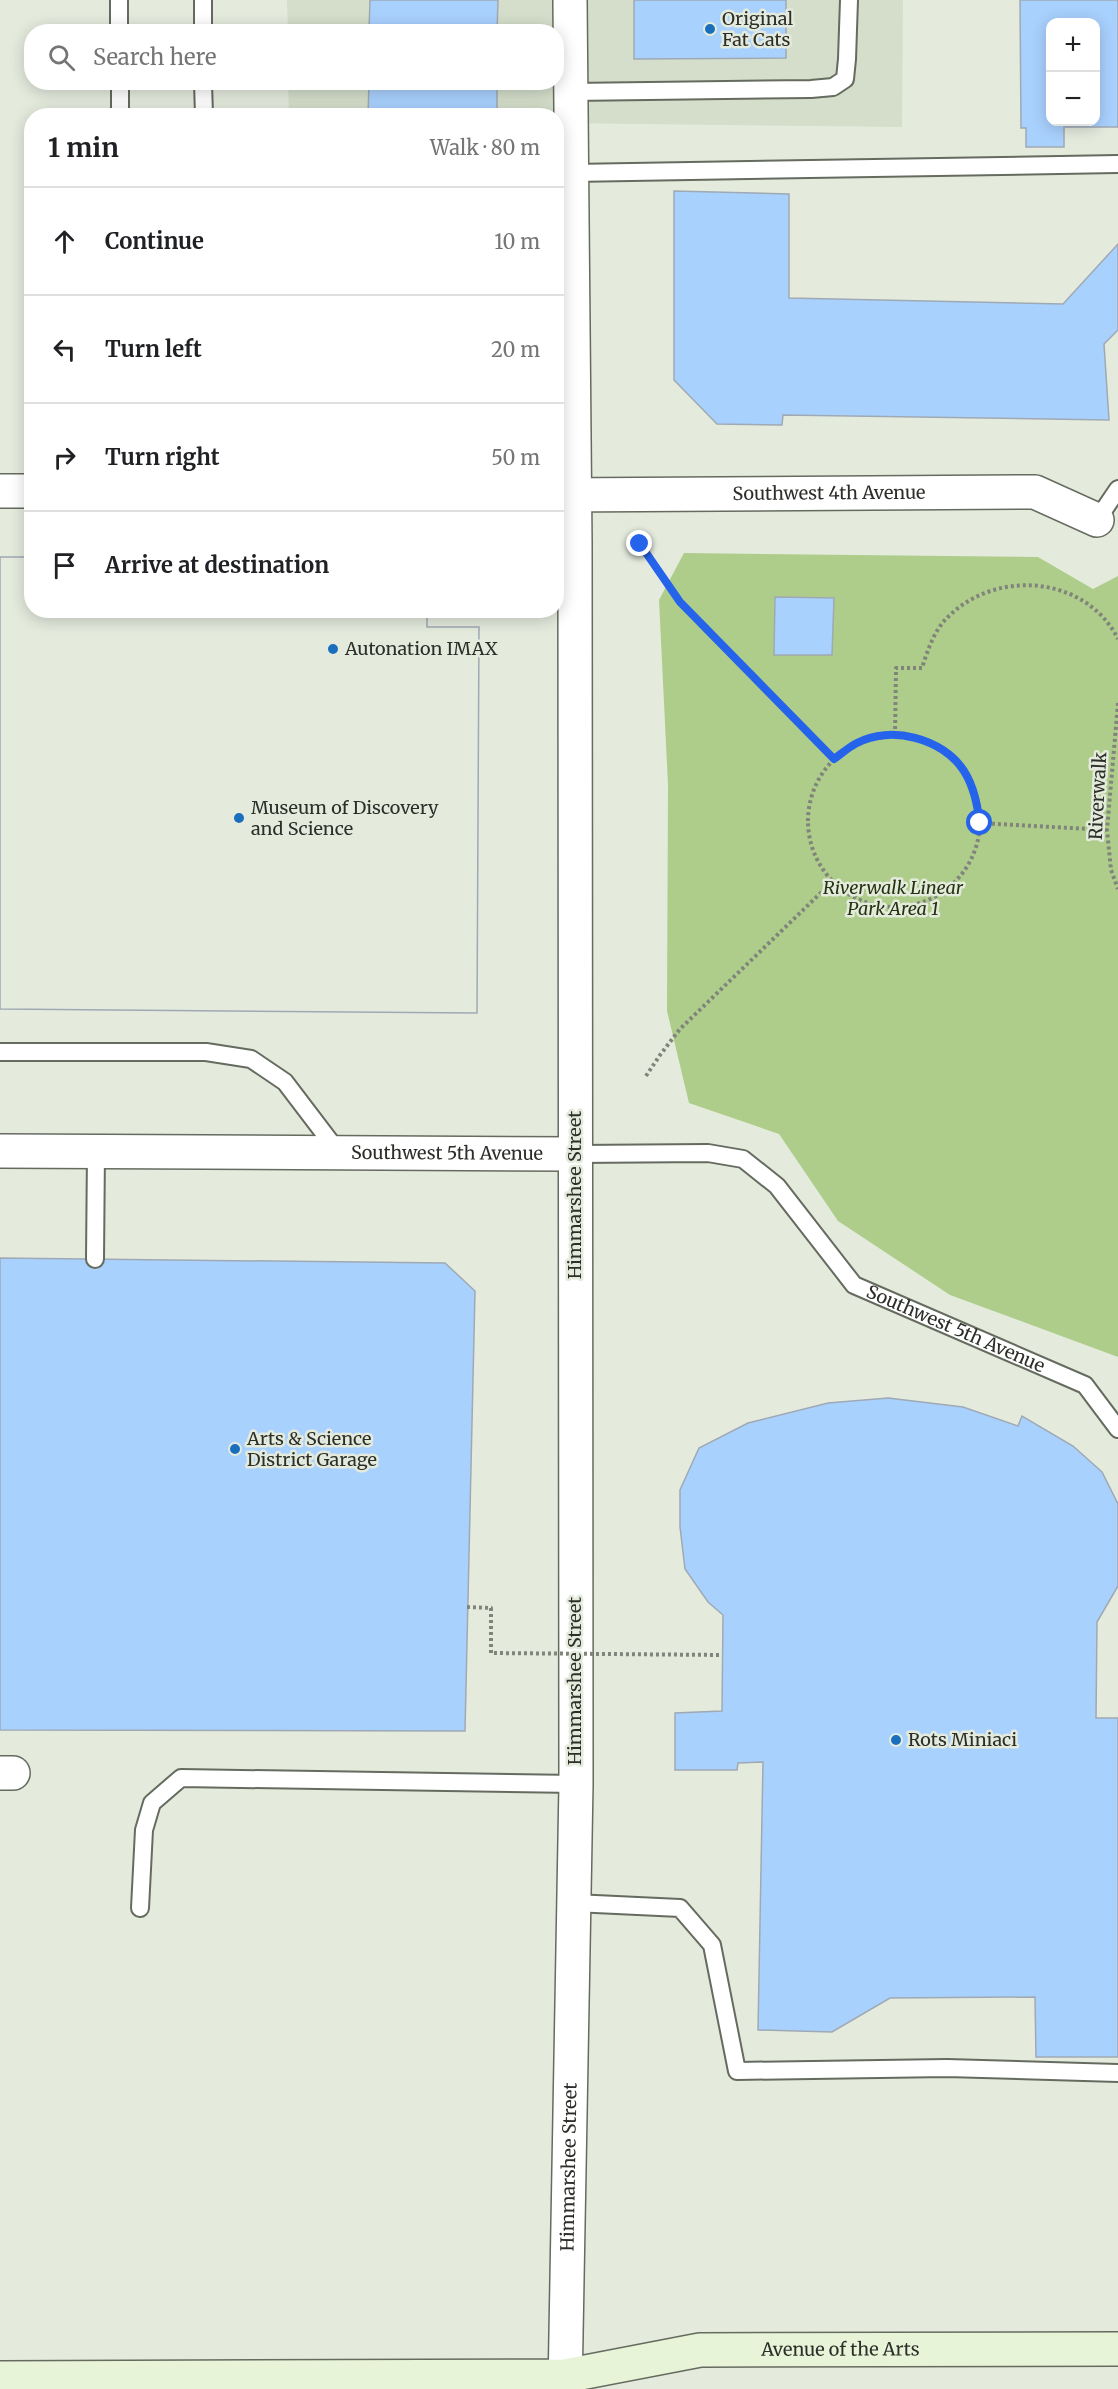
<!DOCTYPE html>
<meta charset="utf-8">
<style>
body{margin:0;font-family:Merriweather,serif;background:#f6f6f6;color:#202124}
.controls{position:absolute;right:18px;top:18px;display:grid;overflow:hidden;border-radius:12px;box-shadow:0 3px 15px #0003}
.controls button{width:54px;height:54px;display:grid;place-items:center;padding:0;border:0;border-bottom:2px solid #e0e0e0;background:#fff;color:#202124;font:30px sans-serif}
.stop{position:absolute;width:18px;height:18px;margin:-14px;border:4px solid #2563eb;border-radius:50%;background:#fff}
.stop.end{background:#2563eb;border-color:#fff;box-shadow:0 2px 6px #0008}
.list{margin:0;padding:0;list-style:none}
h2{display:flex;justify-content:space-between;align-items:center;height:78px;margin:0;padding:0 24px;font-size:26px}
h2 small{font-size:20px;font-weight:400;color:#757577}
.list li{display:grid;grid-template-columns:39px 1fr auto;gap:18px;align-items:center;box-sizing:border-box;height:108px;padding:0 24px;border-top:2px solid #e0e0e0}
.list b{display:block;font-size:22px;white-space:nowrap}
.list em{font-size:20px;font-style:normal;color:#757577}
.icon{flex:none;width:33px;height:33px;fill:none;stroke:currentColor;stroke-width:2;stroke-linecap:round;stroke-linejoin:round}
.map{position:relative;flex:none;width:1118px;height:2389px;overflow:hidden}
.search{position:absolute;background:#fff;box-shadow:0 3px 15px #0003;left:24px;top:24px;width:540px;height:66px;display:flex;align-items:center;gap:15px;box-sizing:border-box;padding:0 21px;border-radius:24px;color:#757577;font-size:22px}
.panel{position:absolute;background:#fff;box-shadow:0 3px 15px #0003;left:24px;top:108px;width:540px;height:510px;border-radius:24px}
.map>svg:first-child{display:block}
</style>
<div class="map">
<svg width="1118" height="2389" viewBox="0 0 1118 2389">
<rect width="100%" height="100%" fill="#e4ebdd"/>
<path fill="#d4deca" d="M 287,0 L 903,0 L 902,127 L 557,123 L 556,116 L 289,115 L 288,83 L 556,82 L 556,32 L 288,31 Z"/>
<path fill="#aecd8b" d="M 684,553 L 1038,557 L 1093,589 L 1118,576 L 1118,1357 L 950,1295 L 838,1221 L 779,1134 L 689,1103 L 667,1011 L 668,785 L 659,600 Z"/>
<path fill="#a9d1fe" stroke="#9fa9b4" stroke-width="1.5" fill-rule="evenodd" d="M 370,0 L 498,0 L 497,32 L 369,32 Z
M 634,0 L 786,0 L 786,58 L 634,59 Z
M 1020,0 L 1118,0 L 1118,127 L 1064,127 L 1064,147 L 1026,147 L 1026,128 L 1021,128 ZM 1050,22 L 1096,22 L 1096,122 L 1050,122 Z
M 369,82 L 497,82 L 497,116 L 368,116 Z
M 674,191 L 789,194 L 789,298 L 1063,304 L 1118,244 L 1118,330 L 1104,344 L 1109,420 L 783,415 L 782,425 L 717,424 L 674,380 Z
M 0,557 L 32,557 L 32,610 L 427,610 L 427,627 L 479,627 L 477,1013 L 0,1009 Z
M 0,557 L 32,557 L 32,610 L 427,610 L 427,627 L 479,627 L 477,1013 L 0,1009 Z
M 775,597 L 834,598 L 832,655 L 774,655 Z
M 0,1258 L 445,1263 L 475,1291 L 465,1731 L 0,1730 Z
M 888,1398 L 963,1407 L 1018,1426 L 1022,1416 L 1073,1446 L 1102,1472 L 1118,1504 L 1118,1586 L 1097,1622 L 1096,1718 L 1118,1718 L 1118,2057 L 1036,2057 L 1035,1997 L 890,1998 L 832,2032 L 758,2030 L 763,1762 L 738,1763 L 737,1770 L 675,1770 L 675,1713 L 722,1711 L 723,1615 L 708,1602 L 685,1569 L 680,1527 L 680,1490 L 699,1448 L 748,1423 L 828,1403 Z"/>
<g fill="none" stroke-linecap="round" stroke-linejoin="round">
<defs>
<g id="lane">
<path d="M 119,0 L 119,32"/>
<path d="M 203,0 L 203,32"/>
<path d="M 120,82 L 120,116"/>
<path d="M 203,82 L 204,116"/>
<path d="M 571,92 L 811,89 L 833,87 L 845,79 L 847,59 L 849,0"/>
<path d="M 572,173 L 1118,164"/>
<path d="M 1097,520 L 1118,489"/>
<path d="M 0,1052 L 206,1052 L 251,1059 L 285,1082 L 339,1153"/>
<path id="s1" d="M 575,1154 L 708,1153 L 743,1159 L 777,1186 L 854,1285 L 1085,1385 L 1118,1429"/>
<path d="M 95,1259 L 96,1151"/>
<path d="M 574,1903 L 680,1908 L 712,1945 L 737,2071 L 947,2068 L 1118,2073"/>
<path d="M 140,1908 L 144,1830 L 152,1803 L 181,1778 L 576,1784"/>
</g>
<g id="street">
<path d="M 0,491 L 32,491"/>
<path id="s2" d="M 556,495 L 1035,492 L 1097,520"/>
<path id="s3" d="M 0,1151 L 575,1154"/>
<path d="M 0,1773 L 13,1773"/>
<path id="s4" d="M 565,2389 L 576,1784 L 575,544 L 570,0"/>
</g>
<g id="secondary">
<path id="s5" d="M 0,2378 L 565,2376 L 700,2350 L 1118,2349"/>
</g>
</defs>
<use href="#lane" stroke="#656b5f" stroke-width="20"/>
<use href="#street" stroke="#656b5f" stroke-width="36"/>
<use href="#secondary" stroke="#656b5f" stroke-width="36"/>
<path stroke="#80847b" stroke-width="4" stroke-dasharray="3 3" stroke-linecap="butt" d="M 640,544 L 680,602 L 834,759
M 1118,703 L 1107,830 L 1111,870 L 1118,889
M 895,735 L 896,668 L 922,668 C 927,652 934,631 946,619 C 994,568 1086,575 1118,639
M808 821a86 86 0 1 1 172 0a86 86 0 1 1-172 0Z
M 980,823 L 1107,830
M 646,1076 L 660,1055 L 680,1029 L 832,882"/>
<use href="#lane" stroke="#fff" stroke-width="16"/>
<use href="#street" stroke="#fff" stroke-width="33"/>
<use href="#secondary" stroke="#e8f4d8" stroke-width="33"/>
<path stroke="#80847b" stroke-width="4" stroke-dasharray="3 3" stroke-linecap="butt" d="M 467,1607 L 491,1608 L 491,1653 L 722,1655"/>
</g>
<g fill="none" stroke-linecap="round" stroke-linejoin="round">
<path stroke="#2563eb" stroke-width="8" d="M 640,544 L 680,602 L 834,759 C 841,754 849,747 857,743 C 890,725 943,738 964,771 C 974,787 977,804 980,823"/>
</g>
<g fill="#1a6fbd" stroke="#e4ebdd" stroke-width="2">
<circle cx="710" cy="29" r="6"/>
<circle cx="333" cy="649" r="6"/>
<circle cx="239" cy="818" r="6"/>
<circle cx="235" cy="1449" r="6"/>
<circle cx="896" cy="1740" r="6"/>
</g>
<g text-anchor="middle" stroke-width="5" stroke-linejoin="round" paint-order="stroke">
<g font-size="18" fill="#2c2e29" stroke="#e4ebdd" text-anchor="start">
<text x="722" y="25">Original<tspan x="722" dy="21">Fat Cats</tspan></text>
<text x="345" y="655">Autonation IMAX</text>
<text x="251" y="814">Museum of Discovery<tspan x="251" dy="21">and Science</tspan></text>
<text x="247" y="1445">Arts &amp; Science<tspan x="247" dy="21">District Garage</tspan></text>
<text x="908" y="1746">Rots Miniaci</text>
</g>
<g font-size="18" fill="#2c2e29" stroke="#e4ebdd">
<text dy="6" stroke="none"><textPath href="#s2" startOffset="273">Southwest 4th Avenue</textPath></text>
<text transform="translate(1098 796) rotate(-87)" y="6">Riverwalk</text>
<text dy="6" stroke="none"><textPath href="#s3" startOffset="447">Southwest 5th Avenue</textPath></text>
<text transform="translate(575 1195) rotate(-90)" y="6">Himmarshee Street</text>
<text dy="6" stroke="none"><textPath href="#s1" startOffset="448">Southwest 5th Avenue</textPath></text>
<text transform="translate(575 1681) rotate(-90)" y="6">Himmarshee Street</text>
<text dy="6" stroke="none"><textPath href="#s4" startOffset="222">Himmarshee Street</textPath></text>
<text dy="6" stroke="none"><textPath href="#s5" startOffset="843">Avenue of the Arts</textPath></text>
</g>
<g font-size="18" font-style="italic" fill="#24330e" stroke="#e4ebdd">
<text x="893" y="894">Riverwalk Linear<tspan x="893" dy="21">Park Area 1</tspan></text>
</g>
</g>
</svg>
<div class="controls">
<button>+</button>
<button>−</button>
</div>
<div class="stop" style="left:980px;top:823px"></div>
<div class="stop end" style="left:640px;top:544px"></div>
<div class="search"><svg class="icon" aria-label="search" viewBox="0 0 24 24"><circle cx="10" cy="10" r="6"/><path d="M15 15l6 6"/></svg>Search here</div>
<section class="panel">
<h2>1 min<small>Walk · 80 m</small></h2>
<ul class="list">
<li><svg class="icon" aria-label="ahead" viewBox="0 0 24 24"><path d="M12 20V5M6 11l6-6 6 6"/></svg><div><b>Continue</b></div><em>10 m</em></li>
<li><svg class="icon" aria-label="left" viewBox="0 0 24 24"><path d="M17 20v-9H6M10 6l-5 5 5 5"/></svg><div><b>Turn left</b></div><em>20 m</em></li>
<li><svg class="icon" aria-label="right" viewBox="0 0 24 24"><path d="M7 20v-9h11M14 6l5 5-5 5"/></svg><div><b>Turn right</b></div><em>50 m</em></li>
<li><svg class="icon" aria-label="arrive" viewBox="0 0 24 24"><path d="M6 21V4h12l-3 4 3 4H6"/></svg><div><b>Arrive at destination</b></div></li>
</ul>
</section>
</div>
